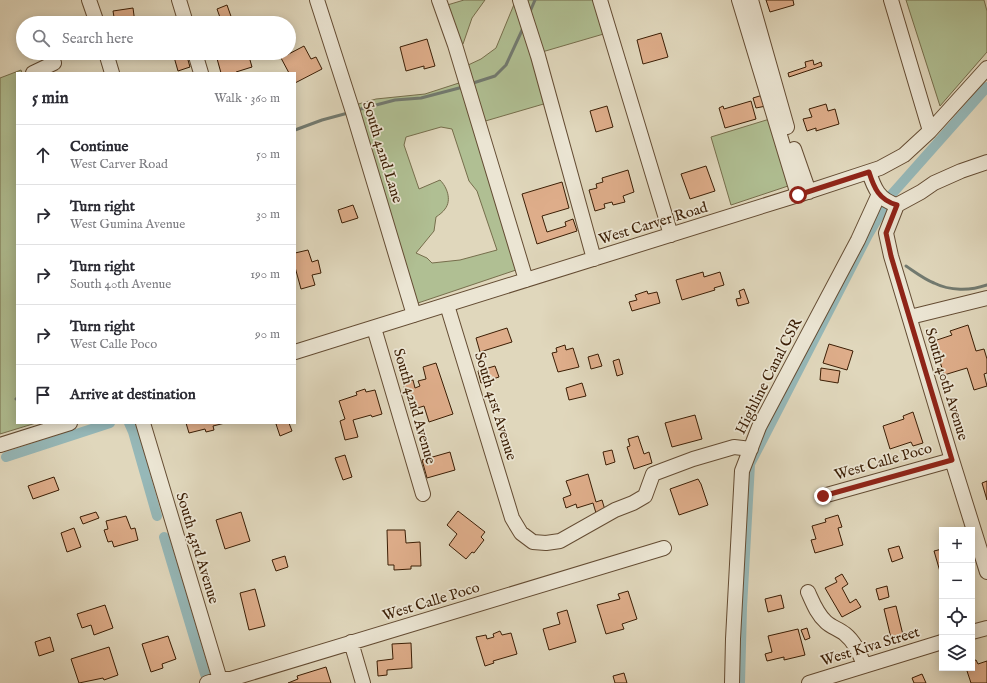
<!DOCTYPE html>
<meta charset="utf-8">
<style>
body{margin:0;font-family:"IM FELL English",serif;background:#f7f7f7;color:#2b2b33}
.controls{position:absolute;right:12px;bottom:12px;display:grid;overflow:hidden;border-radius:0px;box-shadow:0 2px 10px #0003}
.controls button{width:36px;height:36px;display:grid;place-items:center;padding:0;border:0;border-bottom:1px solid #e1e1e2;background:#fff;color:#2b2b33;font:20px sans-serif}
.stop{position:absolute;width:12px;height:12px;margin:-9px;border:3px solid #8f2418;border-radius:50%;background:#fff}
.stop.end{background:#8f2418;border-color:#fff;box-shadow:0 1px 4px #0008}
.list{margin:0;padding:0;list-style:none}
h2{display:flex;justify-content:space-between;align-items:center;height:52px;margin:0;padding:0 16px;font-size:17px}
h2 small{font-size:13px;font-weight:400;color:#7c7c81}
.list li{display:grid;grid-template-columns:26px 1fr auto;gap:12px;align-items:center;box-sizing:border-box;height:60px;padding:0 16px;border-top:1px solid #e1e1e2}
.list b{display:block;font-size:15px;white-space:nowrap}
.list p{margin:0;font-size:13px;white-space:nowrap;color:#7c7c81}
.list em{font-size:13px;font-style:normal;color:#7c7c81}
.icon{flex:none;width:22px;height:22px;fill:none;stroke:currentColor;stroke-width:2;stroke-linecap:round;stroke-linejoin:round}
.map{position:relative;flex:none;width:987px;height:683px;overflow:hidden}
.search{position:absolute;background:#fff;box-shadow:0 2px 10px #0003;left:16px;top:16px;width:280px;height:44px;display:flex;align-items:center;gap:10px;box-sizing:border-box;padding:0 14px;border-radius:22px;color:#7c7c81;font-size:15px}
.panel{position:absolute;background:#fff;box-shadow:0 2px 10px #0003;left:16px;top:72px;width:280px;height:352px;border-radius:0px}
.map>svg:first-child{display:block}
</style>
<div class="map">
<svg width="987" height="683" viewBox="0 0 987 683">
<rect width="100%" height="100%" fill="#e0d7bc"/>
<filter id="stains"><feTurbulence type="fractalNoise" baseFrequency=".005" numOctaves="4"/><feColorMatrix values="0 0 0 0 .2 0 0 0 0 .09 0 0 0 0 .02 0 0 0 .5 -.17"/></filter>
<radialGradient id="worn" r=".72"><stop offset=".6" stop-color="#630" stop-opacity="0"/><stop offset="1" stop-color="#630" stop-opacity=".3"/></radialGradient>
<path fill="#b0bf93" stroke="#766e4c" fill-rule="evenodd" d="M 464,0 L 485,0 L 472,18 L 463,44 L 458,47 L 444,6 Z
M 524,0 L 596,0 L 607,33 L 542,52 Z
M 906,0 L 984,0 L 987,11 L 987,52 L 940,106 Z
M 515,2 L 547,103 L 482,122 L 466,66 L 481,59 L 496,48 Z
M 21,70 L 22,73 L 17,73 L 17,423 L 36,423 L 0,434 L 0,78 Z
M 462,82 L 519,269 L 415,304 L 355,105 L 376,99 L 425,94 ZM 441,127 L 452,129 L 469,181 L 477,191 L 497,250 L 460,260 L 432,263 L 427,258 L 416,253 L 434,231 L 436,217 C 439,215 443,212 445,209 C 452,200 447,187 440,180 L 419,189 L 404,145 L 406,137 Z
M 773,118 L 791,185 L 731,205 L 711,137 Z"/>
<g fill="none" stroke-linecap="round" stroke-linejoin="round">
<path stroke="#727a70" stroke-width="3" d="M 529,14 L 535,0
M 470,84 L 495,76 L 506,65 L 524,26
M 357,110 L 395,100 L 421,98 L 463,87
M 295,130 L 322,120 L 348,113
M 906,266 C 915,272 924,279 934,283 C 950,291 970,291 987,285
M 16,399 L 17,398"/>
<path stroke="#96b8b8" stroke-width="10" d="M 129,423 L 133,432 L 157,516
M 6,457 L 110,423
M 164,537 L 205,674
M 740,683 L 742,608 L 750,464 L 868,235 L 892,194 L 987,87"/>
</g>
<path fill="#dead8a" stroke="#3b1e05" d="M 766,0 L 793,0 L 794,5 L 770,12 Z
M 227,5 L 233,22 L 222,23 L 217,9 Z
M 133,8 L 135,23 L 115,23 L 113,11 Z
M 661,33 L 668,57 L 643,64 L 637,40 Z
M 427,39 L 435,66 L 424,69 L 424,66 L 406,71 L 400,47 Z
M 304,46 L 311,59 L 316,57 L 322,69 L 295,83 L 295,73 L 289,73 L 281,58 Z
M 186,53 L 190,67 L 178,71 L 174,57 Z
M 222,53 L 248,53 L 252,67 L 236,72 L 236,73 L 221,73 L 216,55 Z
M 813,60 L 814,65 L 821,62 L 822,66 L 789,77 L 788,73 L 806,67 L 805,62 Z
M 763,95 L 766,106 L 756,108 L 753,98 Z
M 751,101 L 756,119 L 725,128 L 719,108 L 723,106 L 724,109 Z
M 826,104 L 828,111 L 835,109 L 839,124 L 816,131 L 816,128 L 807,131 L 803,119 L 812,117 L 809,109 Z
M 607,106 L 613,127 L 596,132 L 590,111 Z
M 706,166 L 715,191 L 690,199 L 681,174 Z
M 628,170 L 634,192 L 623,196 L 625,202 L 613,205 L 612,202 L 604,204 L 605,208 L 595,211 L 589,190 L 597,188 L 596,184 L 603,182 L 602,178 Z
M 562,182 L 569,208 L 542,216 L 547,232 L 566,226 L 565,222 L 573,219 L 577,231 L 537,244 L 522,194 Z
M 353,205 L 358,218 L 342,223 L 338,210 Z
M 308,250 L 312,262 L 318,260 L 321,273 L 312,275 L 315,285 L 301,289 L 295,267 L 295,253 Z
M 703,272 L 704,277 L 720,272 L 724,285 L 714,288 L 715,290 L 682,300 L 676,280 Z
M 744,289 L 749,303 L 738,306 L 736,299 L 741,298 L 739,291 Z
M 647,291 L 648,294 L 657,292 L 660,303 L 632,311 L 629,302 L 637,300 L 635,295 Z
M 968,325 L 976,351 L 984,349 L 987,359 L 987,373 L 984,374 L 987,386 L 974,390 L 967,368 L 944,375 L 934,341 L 952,335 L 950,331 Z
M 507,328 L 512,342 L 480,352 L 476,338 Z
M 829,344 L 853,351 L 847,370 L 823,363 Z
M 565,345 L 566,350 L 573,348 L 579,367 L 558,372 L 552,353 L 557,352 L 556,348 Z
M 598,354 L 602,366 L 591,369 L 588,357 Z
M 619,359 L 623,374 L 617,376 L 613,361 Z
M 436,363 L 453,414 L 429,422 L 424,406 L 411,410 L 403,383 L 413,380 L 415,388 L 420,386 L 418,381 L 426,379 L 423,367 Z
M 495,366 L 499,377 L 481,383 L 478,371 Z
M 821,368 L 840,371 L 838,383 L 820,380 Z
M 582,383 L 586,396 L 569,400 L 566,388 Z
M 365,389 L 366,392 L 375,390 L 382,414 L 372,417 L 371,415 L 353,420 L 358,437 L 345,440 L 340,421 L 345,419 L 339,401 L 357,395 L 356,392 Z
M 913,412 L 923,443 L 913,446 L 911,442 L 890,449 L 883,426 L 904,419 L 903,416 Z
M 695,415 L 702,439 L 672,447 L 665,423 Z
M 186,423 L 225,423 L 213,426 L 214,430 L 206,432 L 205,429 L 189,433 Z
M 279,423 L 289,423 L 292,431 L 280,436 L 276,424 Z
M 638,436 L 644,454 L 649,452 L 652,463 L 634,469 L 627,447 L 630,446 L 628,439 Z
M 612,450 L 615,462 L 606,465 L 603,452 Z
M 450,452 L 455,470 L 427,478 L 422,460 Z
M 345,455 L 352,477 L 343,480 L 335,458 Z
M 588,474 L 596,502 L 602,500 L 605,510 L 596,513 L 593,503 L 577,508 L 576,504 L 566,508 L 563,498 L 571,495 L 566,481 Z
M 54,477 L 59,490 L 33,499 L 28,486 Z
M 698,479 L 701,484 L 708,505 L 679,515 L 670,489 Z
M 987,481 L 987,500 L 982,483 Z
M 458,511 L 485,532 L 481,537 L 484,540 L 474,553 L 472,552 L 466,559 L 449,545 L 457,534 L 447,525 Z
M 96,512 L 99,518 L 83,524 L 80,517 Z
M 241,512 L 250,541 L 225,549 L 216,520 Z
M 838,515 L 842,527 L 838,528 L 843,545 L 815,553 L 811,540 L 816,539 L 812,526 L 826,522 L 825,519 Z
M 126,516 L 131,529 L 135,528 L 138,540 L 114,547 L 112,541 L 108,542 L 104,530 L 108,529 L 106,521 Z
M 74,528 L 81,547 L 67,552 L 61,533 Z
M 387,530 L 405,530 L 406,543 L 420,542 L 421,566 L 411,566 L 411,569 L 394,570 L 394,565 L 388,565 Z
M 899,546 L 903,558 L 892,562 L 888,549 Z
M 942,549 L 942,575 L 941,575 L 934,551 Z
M 285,556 L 288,567 L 276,571 L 272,560 Z
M 842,574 L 848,584 L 842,588 L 850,603 L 856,599 L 861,607 L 842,617 L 825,588 L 837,582 L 835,578 Z
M 887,586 L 889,597 L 879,600 L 876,589 Z
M 255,589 L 265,626 L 249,630 L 240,593 Z
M 628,591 L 637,619 L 622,624 L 624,629 L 606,634 L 597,605 L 620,599 L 618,594 Z
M 781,595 L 784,608 L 768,612 L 765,599 Z
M 105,605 L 113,628 L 94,635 L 91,625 L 82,628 L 77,614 Z
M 896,606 L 903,635 L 891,638 L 884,609 Z
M 567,610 L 576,642 L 549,650 L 543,629 L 560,624 L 557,613 Z
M 807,628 L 810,638 L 805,640 L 801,630 Z
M 798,629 L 805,655 L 784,660 L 784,657 L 767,661 L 765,654 L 772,652 L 768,636 Z
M 500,631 L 502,635 L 511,633 L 517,654 L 493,661 L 494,663 L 485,666 L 476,637 L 486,635 L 487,639 L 494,637 L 493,634 Z
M 168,636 L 176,659 L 162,664 L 163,668 L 151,672 L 142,644 Z
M 50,637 L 54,651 L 39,656 L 35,642 Z
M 411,643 L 412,668 L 387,670 L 387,675 L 378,676 L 377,661 L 393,659 L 392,644 Z
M 109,647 L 118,675 L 104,680 L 103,678 L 79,683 L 71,659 Z
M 976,660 L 978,664 L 987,661 L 987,683 L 971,683 L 966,668 L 972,668 L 972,661 Z
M 326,667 L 331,683 L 288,683 L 298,679 L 297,676 Z
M 624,673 L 627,683 L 615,683 L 613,676 Z
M 922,674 L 926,683 L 914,683 L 912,678 Z"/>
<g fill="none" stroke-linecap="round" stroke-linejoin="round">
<defs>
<path id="minor" d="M 89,0 L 97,23
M 179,0 L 186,23
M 317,0 L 353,112 L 414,315
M 439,0 L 455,45 L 526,280
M 520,0 L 538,56 L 594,259
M 600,0 L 671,235
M 739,0 L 798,195
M 751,0 L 787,127
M 891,0 L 930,131
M 106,53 L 112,73
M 195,53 L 201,73
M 33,73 L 54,63
M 794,149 L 809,192
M 869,172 C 874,188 879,200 897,205 L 921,192 L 934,183 L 961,171 L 987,162
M 897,205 L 886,233 L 891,256 L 952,460 L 987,572
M 447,305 L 512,518 L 521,533 L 533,542 L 546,543 L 560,541 L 615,510 L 633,503 L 645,496 L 653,474 L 693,459 L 734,447 L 751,449
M 910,317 L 987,298
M 374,328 L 423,494
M 295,352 L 798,195 L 880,168 L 904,155 L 930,131 L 987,68
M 143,423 L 221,683
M 0,445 L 70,423
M 823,496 L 952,460
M 808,592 C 813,603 817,614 826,622 C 831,627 839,629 845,634 C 855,642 860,653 864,666
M 972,632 L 987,628
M 351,642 L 363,683
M 207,683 L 219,679 L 231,679 L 664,548
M 732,683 L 733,639 L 742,471 L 759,427 L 858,240 L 879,194
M 809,683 L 942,642"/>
</defs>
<use href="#minor" stroke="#644c33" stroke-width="16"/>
<use href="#minor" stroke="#ebe5d3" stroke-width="14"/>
</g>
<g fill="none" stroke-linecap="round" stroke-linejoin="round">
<path stroke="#8f2418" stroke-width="5" d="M 798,195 L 869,172 C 874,188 879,200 897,205 L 886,233 L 891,256 L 952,460 L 823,496"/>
</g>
<g text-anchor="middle" stroke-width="3.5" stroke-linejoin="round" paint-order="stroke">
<g font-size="15" fill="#3b1e05" stroke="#ebe5d3">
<text transform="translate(383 152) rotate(73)" y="5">South 42nd Lane</text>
<text transform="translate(653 223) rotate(-17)" y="5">West Carver Road</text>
<text transform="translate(768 376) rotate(-63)" y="5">Highline Canal CSR</text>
<text transform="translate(947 384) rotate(73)" y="5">South 40th Avenue</text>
<text transform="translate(415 406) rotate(74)" y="5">South 42nd Avenue</text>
<text transform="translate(496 406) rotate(73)" y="5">South 41st Avenue</text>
<text transform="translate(883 461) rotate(-16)" y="5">West Calle Poco</text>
<text transform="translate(198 548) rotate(73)" y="5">South 43rd Avenue</text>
<text transform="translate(431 601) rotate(-17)" y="5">West Calle Poco</text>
<text transform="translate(870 646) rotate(-17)" y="5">West Kiva Street</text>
</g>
</g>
<rect width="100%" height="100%" filter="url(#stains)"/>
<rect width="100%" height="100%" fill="url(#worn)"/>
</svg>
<div class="controls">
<button>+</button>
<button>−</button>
<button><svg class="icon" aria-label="locate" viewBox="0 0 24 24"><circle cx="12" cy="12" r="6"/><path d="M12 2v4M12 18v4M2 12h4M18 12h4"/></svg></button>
<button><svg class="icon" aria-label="layers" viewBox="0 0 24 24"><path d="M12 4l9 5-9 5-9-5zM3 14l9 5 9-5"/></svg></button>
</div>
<div class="stop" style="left:798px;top:195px"></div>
<div class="stop end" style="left:823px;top:496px"></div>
<div class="search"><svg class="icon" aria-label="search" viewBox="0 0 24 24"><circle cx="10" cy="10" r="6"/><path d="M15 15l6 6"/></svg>Search here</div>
<section class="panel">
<h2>5 min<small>Walk · 360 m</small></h2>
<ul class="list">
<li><svg class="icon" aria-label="ahead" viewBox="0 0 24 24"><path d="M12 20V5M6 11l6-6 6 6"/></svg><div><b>Continue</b><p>West Carver Road</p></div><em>50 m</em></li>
<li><svg class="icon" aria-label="right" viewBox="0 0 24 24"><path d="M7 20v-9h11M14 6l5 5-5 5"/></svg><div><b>Turn right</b><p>West Gumina Avenue</p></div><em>30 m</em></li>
<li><svg class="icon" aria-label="right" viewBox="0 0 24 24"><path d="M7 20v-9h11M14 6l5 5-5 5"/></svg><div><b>Turn right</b><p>South 40th Avenue</p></div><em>190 m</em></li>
<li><svg class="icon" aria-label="right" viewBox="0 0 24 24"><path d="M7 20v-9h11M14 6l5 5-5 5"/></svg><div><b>Turn right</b><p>West Calle Poco</p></div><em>90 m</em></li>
<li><svg class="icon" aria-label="arrive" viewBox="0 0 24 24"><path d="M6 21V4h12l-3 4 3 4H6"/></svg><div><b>Arrive at destination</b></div></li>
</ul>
</section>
</div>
